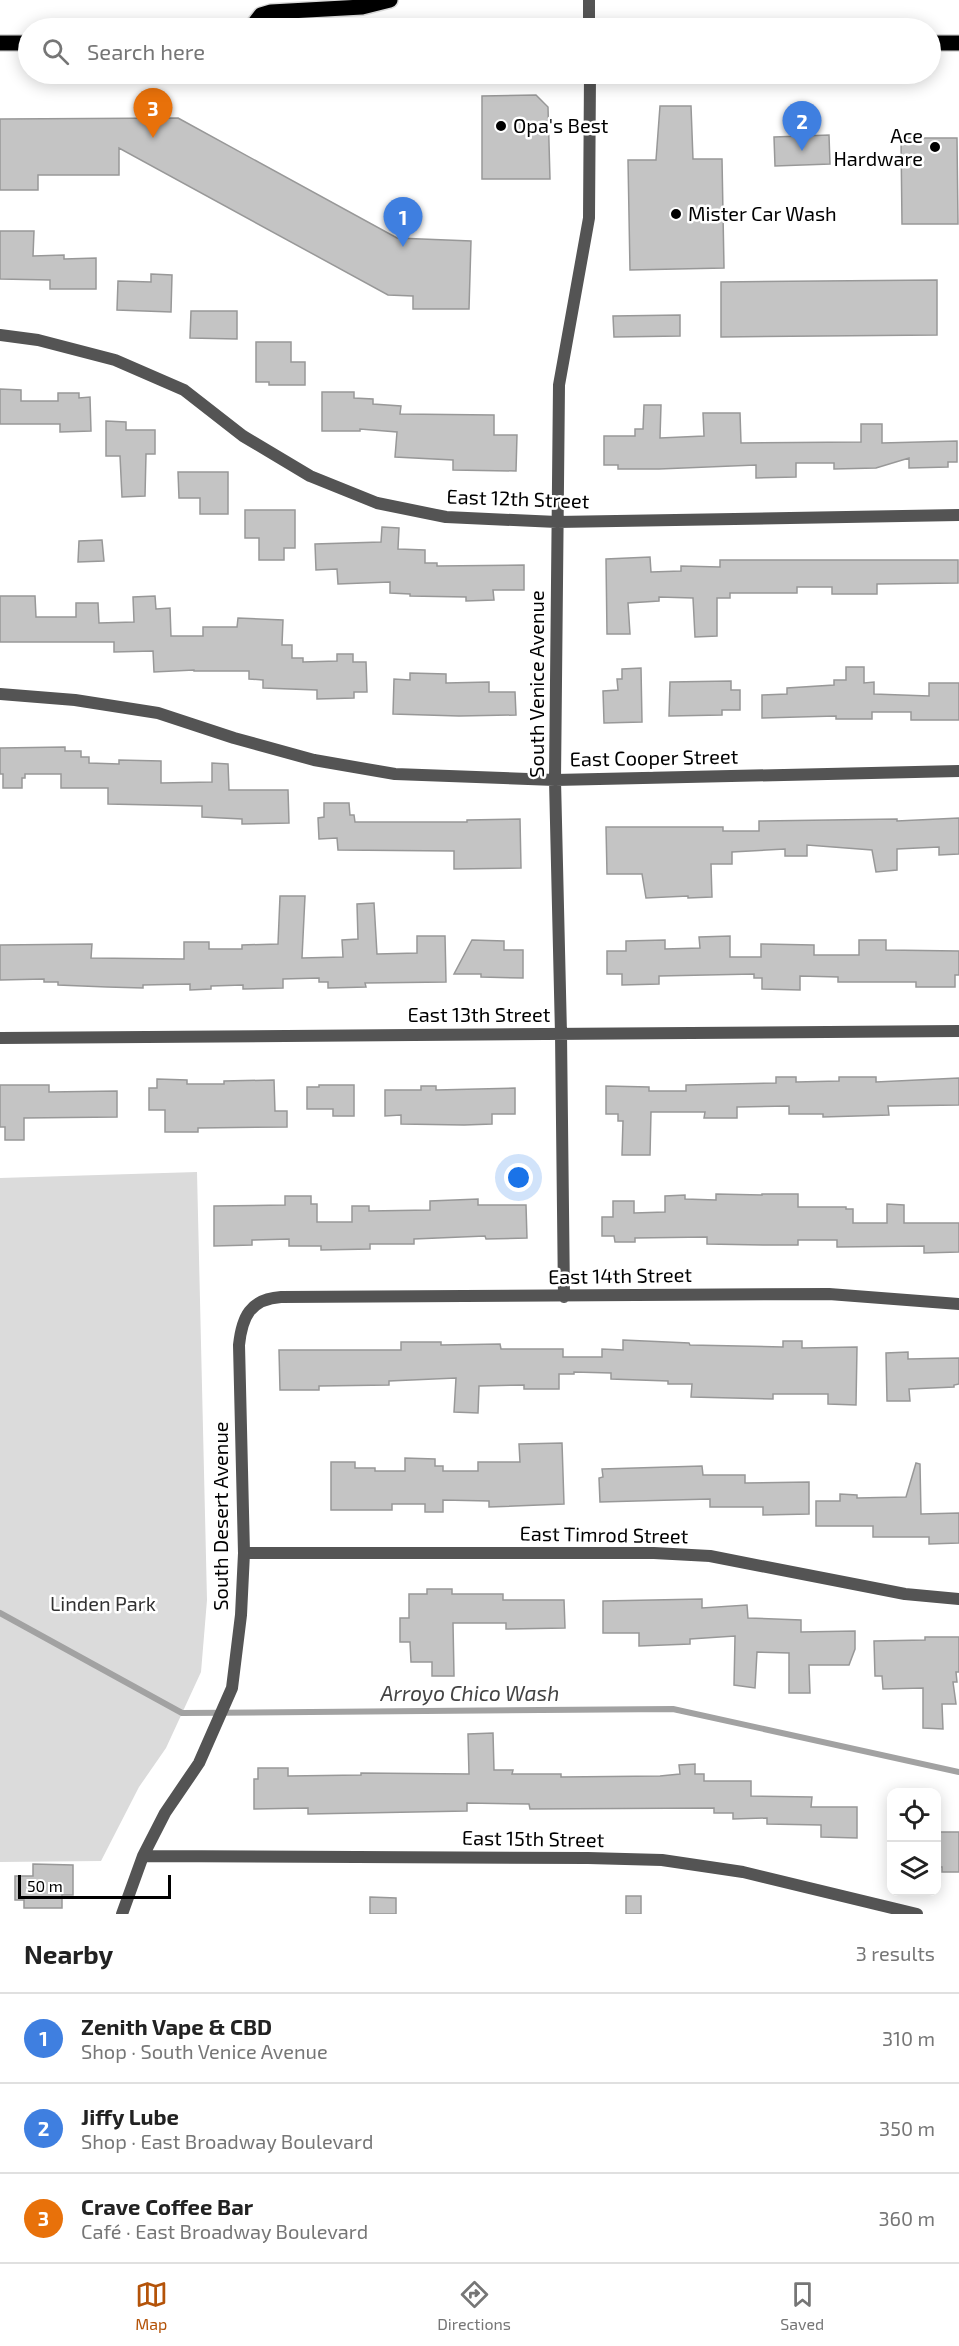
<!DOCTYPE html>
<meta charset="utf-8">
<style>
body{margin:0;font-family:"Exo 2",sans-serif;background:#f2f2f2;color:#222}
.controls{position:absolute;right:18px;bottom:18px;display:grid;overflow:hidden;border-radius:12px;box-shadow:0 3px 15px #0003}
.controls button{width:54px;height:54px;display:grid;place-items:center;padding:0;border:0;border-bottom:2px solid #e0e0e0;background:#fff;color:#222;font:30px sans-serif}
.scale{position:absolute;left:18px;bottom:15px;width:153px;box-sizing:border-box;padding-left:6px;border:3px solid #000;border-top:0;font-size:16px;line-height:21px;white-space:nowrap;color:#000;-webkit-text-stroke:4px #fff;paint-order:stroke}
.you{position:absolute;left:519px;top:1178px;width:21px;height:21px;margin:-15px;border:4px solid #fff;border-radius:50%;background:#1a73e8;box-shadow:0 0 0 9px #1a73e833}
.badge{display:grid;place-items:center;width:39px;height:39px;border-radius:50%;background:#b45309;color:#fff;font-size:20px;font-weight:700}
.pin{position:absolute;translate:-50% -50px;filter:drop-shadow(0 2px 3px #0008)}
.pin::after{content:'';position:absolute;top:32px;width:21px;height:18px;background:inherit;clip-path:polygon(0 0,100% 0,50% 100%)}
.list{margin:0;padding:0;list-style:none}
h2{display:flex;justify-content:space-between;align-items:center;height:78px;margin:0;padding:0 24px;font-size:26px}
h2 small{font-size:20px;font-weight:400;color:#767676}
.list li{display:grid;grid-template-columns:39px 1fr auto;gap:18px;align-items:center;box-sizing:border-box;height:90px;padding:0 24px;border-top:2px solid #e0e0e0}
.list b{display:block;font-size:22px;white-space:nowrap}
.list p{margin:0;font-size:20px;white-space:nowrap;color:#767676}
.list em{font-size:20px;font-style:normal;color:#767676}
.icon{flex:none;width:33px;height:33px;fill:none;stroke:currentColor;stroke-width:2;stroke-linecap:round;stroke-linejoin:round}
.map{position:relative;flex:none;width:959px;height:1914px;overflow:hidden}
.search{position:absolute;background:#fff;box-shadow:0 3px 15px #0003;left:18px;right:18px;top:18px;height:66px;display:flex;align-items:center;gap:15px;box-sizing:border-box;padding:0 21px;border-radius:33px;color:#767676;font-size:22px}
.sheet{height:348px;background:#fff}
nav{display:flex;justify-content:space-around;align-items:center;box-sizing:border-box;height:84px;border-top:2px solid #e0e0e0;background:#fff;font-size:16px;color:#767676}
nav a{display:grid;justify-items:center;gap:3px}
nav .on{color:#b45309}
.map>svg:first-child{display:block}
</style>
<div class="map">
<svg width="959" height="1914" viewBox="0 0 959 1914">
<rect width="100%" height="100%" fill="#fff"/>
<path fill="#dbdbdb" d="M 197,1172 L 207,1600 L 201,1672 L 166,1748 L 139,1787 L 101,1861 L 0,1862 L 0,1178 Z"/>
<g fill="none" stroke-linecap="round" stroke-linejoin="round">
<path stroke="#a2a2a2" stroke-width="6" d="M 0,1613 L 182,1713 L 673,1709 L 959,1772"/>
</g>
<path fill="#c4c4c4" stroke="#989898" stroke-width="1.5" d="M 536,95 L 548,107 L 550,179 L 482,179 L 482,96 Z
M 660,106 L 691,106 L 693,159 L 722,159 L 724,268 L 630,270 L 628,160 L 656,160 Z
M 178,118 L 397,238 L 471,241 L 469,309 L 413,309 L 413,296 L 388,295 L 119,148 L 119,175 L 38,175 L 38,190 L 0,190 L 0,119 Z
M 829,135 L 830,164 L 775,166 L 774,137 Z
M 901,138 L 957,138 L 958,224 L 902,224 Z
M 0,231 L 34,231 L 33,256 L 64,255 L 64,259 L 96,258 L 96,289 L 50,289 L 50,280 L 0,279 Z
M 151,274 L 172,275 L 171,312 L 117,310 L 118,281 L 151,282 Z
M 937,280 L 937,335 L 721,337 L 721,282 Z
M 191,311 L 237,311 L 237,339 L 190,338 Z
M 680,315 L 680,336 L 614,337 L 613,316 Z
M 256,342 L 291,342 L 291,362 L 305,362 L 305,385 L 269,385 L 269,382 L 256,382 Z
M 0,389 L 21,390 L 21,401 L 58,401 L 58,393 L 79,393 L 79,398 L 90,397 L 91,431 L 60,432 L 60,424 L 0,424 Z
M 322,392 L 354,392 L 354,398 L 373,399 L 373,404 L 401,406 L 400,414 L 494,415 L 494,435 L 517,435 L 516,471 L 453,470 L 453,460 L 395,457 L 397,432 L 360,429 L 360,431 L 322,431 Z
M 644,405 L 661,405 L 660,438 L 704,436 L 703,413 L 740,413 L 741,443 L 861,442 L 861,424 L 882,424 L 882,443 L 957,441 L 957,462 L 948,462 L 948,467 L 909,468 L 909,458 L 876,468 L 834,469 L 834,463 L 796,463 L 796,477 L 756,478 L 756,465 L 659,469 L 618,469 L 618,465 L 604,465 L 604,436 L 635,436 L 635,429 L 643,429 Z
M 106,421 L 126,422 L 126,430 L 155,430 L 155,454 L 146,454 L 145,496 L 122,497 L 120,456 L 106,456 Z
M 178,472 L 228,472 L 228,514 L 200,514 L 200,498 L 179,498 Z
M 245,510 L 295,510 L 295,548 L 284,548 L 284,560 L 259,560 L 259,538 L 245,538 Z
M 382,527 L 399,528 L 398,549 L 425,550 L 425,563 L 437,563 L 437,566 L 524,565 L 524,590 L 493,590 L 494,600 L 466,601 L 466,597 L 410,596 L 410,594 L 390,593 L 390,582 L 338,584 L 337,569 L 316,570 L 315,544 L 381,542 Z
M 102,540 L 104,561 L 78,562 L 79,541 Z
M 650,557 L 651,572 L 681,571 L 681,566 L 720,567 L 720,560 L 958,560 L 958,583 L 877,584 L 877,594 L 832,594 L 832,587 L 797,587 L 797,593 L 730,593 L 730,598 L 717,598 L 717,636 L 695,637 L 693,598 L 659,597 L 659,601 L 628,603 L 630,634 L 607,634 L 606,559 Z
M 0,596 L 35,596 L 36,617 L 76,617 L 76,603 L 98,603 L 99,623 L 134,622 L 133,597 L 155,596 L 156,609 L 170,608 L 171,636 L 203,636 L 203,627 L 237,627 L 238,618 L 283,620 L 282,645 L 292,645 L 292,658 L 303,658 L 303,662 L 337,661 L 337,654 L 353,654 L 353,662 L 366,662 L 367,692 L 354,692 L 354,698 L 317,699 L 317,690 L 263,688 L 263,680 L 249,679 L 249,671 L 194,671 L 194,670 L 154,672 L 153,651 L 114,652 L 114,642 L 0,642 Z
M 846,667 L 864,667 L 864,683 L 874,682 L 874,694 L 929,696 L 929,683 L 959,683 L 959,720 L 911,720 L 911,712 L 872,712 L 872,719 L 836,719 L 836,716 L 762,718 L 762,695 L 787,694 L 787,688 L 834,685 L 834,680 L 846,680 Z
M 641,668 L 642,722 L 604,723 L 603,691 L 618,690 L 617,679 L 622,679 L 622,669 Z
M 410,673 L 446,674 L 446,683 L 489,682 L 489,692 L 515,692 L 516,715 L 459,716 L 393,714 L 394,679 L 410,680 Z
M 731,681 L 731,690 L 740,690 L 740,710 L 722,710 L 722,715 L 669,716 L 670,682 Z
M 65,747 L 65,751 L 81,751 L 81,757 L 89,757 L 89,763 L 119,764 L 119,760 L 161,761 L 161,783 L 212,782 L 212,763 L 228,764 L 229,790 L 288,790 L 289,823 L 242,824 L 242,819 L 202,817 L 202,806 L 108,804 L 108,788 L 61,788 L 61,774 L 25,774 L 25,778 L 22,778 L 22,788 L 3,788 L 3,774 L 0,774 L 0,748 Z
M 324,803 L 349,803 L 350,815 L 354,815 L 355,822 L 467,822 L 467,820 L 520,819 L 521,868 L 454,869 L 454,851 L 338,850 L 337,838 L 319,839 L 318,818 L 324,817 Z
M 959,818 L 959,854 L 939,855 L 939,847 L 897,849 L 897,870 L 876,872 L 872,850 L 807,845 L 807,856 L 785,856 L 785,849 L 732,852 L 732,864 L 711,864 L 712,897 L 688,898 L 688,896 L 646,898 L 642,874 L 607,874 L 606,827 L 723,827 L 723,831 L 759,831 L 759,821 L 897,819 L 897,821 Z
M 280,896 L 305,896 L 302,958 L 343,957 L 342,940 L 358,939 L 357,904 L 374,903 L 377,954 L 417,953 L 417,936 L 445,936 L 446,982 L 365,983 L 366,987 L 328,988 L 328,982 L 319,982 L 319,978 L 283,979 L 283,988 L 243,989 L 243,985 L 211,986 L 211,989 L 190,990 L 190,984 L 143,985 L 143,988 L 107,987 L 58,985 L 58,982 L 44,982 L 44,979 L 0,980 L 0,945 L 92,944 L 91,958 L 184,959 L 184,942 L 209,942 L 209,949 L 242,949 L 242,945 L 278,944 Z
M 730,936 L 730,957 L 761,957 L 761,944 L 814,945 L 814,955 L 859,955 L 859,940 L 886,940 L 886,950 L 959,951 L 959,975 L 955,975 L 955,987 L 916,987 L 916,982 L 838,982 L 838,977 L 800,976 L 800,990 L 762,989 L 762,978 L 754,978 L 754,974 L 659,976 L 659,984 L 622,985 L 622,974 L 607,974 L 607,951 L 626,951 L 626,941 L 665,940 L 665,949 L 700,948 L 699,937 Z
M 472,940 L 504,941 L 504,950 L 523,950 L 523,978 L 481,977 L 481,974 L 454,974 Z
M 776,1077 L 796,1077 L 796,1082 L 839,1081 L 839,1077 L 876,1077 L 876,1082 L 959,1078 L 959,1105 L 888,1106 L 889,1115 L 823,1117 L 823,1114 L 789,1114 L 789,1106 L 737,1107 L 737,1118 L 704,1118 L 705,1112 L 651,1112 L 650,1155 L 622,1155 L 623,1121 L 618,1121 L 618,1114 L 606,1114 L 606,1086 L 649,1087 L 649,1091 L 686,1091 L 686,1085 L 776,1083 Z
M 157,1079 L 187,1080 L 187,1084 L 224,1084 L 224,1081 L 274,1080 L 275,1111 L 287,1111 L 287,1127 L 198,1128 L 198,1132 L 165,1132 L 165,1110 L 149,1110 L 149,1088 L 157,1088 Z
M 0,1085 L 49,1085 L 49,1092 L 117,1091 L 117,1117 L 24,1118 L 24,1140 L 5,1140 L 5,1127 L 0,1127 Z
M 319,1085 L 354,1085 L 354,1116 L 333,1116 L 333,1109 L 307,1109 L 307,1087 L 319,1087 Z
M 421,1086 L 436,1086 L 436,1090 L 515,1088 L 515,1114 L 492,1114 L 492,1124 L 464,1125 L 401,1124 L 401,1115 L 385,1116 L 385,1090 L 421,1090 Z
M 716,1194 L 762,1195 L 762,1194 L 798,1194 L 798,1207 L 846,1207 L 846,1209 L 853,1209 L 853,1223 L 887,1223 L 887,1204 L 904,1205 L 904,1223 L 959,1223 L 959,1252 L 924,1253 L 924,1246 L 837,1247 L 837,1240 L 798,1240 L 798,1245 L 763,1245 L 707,1244 L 707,1237 L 635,1238 L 635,1242 L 615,1242 L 614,1236 L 602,1236 L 602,1217 L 613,1217 L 613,1201 L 634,1201 L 634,1213 L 665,1212 L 665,1196 L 685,1195 L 685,1199 L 716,1200 Z
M 285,1196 L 311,1196 L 311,1204 L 317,1204 L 317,1222 L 352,1222 L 352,1206 L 369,1206 L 369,1211 L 430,1210 L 430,1201 L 478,1199 L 478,1205 L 526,1205 L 527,1238 L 486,1239 L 485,1236 L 414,1239 L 414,1244 L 370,1244 L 370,1249 L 321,1250 L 321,1246 L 289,1246 L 289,1239 L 252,1240 L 252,1245 L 214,1246 L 214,1206 L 285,1205 Z
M 623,1340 L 689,1343 L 690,1345 L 783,1347 L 783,1341 L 802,1341 L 802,1348 L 857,1347 L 856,1405 L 828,1404 L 828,1394 L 773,1394 L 773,1399 L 691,1397 L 692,1384 L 668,1384 L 668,1381 L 611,1379 L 611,1373 L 574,1372 L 574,1374 L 559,1374 L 559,1389 L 524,1389 L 524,1385 L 479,1386 L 478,1413 L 454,1412 L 456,1378 L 389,1381 L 389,1385 L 319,1386 L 319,1390 L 280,1390 L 279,1350 L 401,1350 L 401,1342 L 441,1342 L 441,1345 L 500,1344 L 501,1349 L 563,1349 L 563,1357 L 602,1357 L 602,1349 L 623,1350 Z
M 908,1352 L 908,1359 L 959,1358 L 959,1384 L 954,1385 L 954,1387 L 909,1389 L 910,1401 L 887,1401 L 886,1353 Z
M 562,1443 L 564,1504 L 489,1507 L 489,1501 L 443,1500 L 443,1512 L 425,1512 L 425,1504 L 392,1504 L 392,1510 L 331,1510 L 331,1462 L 355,1462 L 355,1468 L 375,1468 L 375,1471 L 405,1471 L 405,1458 L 435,1459 L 435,1466 L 443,1466 L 443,1471 L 478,1471 L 478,1462 L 520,1462 L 519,1444 Z
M 916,1463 L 920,1464 L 921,1514 L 959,1513 L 959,1543 L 929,1544 L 929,1537 L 873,1537 L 873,1526 L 816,1526 L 816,1501 L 840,1501 L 840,1494 L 857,1495 L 857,1498 L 906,1497 Z
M 702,1466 L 703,1475 L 745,1475 L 745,1483 L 809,1482 L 809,1514 L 763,1515 L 763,1507 L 710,1507 L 710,1499 L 600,1502 L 599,1478 L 603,1477 L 602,1469 Z
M 427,1589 L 452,1589 L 452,1594 L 503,1594 L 503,1600 L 564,1600 L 565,1628 L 506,1629 L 506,1623 L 453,1623 L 454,1676 L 432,1676 L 432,1662 L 411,1662 L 410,1642 L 400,1642 L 400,1618 L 409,1618 L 409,1594 L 427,1594 Z
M 702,1599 L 702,1608 L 747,1605 L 748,1618 L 801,1620 L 801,1632 L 855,1631 L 855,1649 L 849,1665 L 809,1665 L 810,1693 L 789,1693 L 789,1653 L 757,1652 L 755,1688 L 734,1685 L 735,1636 L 690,1639 L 690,1644 L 639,1646 L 639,1633 L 603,1633 L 603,1601 Z
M 925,1637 L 959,1637 L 959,1672 L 956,1672 L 957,1682 L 953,1682 L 956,1704 L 942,1704 L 943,1729 L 923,1728 L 923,1688 L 883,1689 L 882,1676 L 875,1676 L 874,1641 L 925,1640 Z
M 493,1733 L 494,1770 L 513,1770 L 512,1774 L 561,1774 L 561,1777 L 660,1776 L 680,1774 L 679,1765 L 695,1764 L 695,1774 L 704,1774 L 704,1781 L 751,1781 L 751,1796 L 812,1797 L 811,1807 L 857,1807 L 857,1838 L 821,1837 L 821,1825 L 767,1824 L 767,1818 L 733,1819 L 733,1813 L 714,1813 L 714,1808 L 530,1809 L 529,1804 L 467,1803 L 467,1811 L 308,1814 L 308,1808 L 254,1809 L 254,1779 L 258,1779 L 258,1768 L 288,1768 L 288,1776 L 361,1775 L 361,1773 L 469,1774 L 468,1734 Z
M 936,1832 L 959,1832 L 959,1872 L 942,1872 L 942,1867 L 936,1867 Z
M 33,1864 L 73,1865 L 73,1895 L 62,1895 L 62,1908 L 24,1908 L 24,1900 L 15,1900 L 15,1876 L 33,1876 Z
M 626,1896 L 641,1896 L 641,1914 L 626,1914 Z
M 370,1897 L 396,1898 L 396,1914 L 370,1914 Z"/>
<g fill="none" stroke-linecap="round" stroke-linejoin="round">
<defs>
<path id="primary" d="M 251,28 L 261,15 L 271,12 L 362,7 L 390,0
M 0,43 L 28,43
M 930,43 L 959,43"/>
</defs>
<use href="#primary" stroke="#dbdbdb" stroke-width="18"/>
<path stroke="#545454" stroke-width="12" d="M 589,0 L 589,28
M 0,335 L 38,340 L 115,360 L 184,390 L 243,436 L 310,476 L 377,503 L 446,517 L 557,522 L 959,515
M 0,694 L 75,700 L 158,713 L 234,738 L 314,760 L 395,774 L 555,780 L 959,771
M 0,1038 L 959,1031
M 564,1297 L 561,1034 L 555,780 L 559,385 L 589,218 L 590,74
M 244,1553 L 654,1553 L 710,1556 L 905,1594 L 959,1599
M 143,1856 L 588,1858 L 662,1860 L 743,1872 L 917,1914
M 122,1914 L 143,1856 L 165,1813 L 199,1763 L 232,1688 L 241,1615 L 244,1553 L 239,1345 C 242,1317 250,1299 281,1297 L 829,1294 L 959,1304"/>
<use href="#primary" stroke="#000" stroke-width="15"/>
</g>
<g fill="#000" stroke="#fff" stroke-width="2">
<circle cx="501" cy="126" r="6"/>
<circle cx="935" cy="147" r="6"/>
<circle cx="676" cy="214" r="6"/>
</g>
<g text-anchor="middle" stroke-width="5" stroke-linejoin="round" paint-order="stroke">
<g font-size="20" fill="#000" stroke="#fff" text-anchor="start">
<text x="513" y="133">Opa's Best</text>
<text x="923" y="143" text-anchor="end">Ace<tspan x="923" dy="23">Hardware</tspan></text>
<text x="688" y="221">Mister Car Wash</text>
</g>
<g font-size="20" fill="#000" stroke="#fff">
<text transform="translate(518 499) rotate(2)" y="7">East 12th Street</text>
<text transform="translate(537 684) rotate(-90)" y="7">South Venice Avenue</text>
<text transform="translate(654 758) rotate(-1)" y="7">East Cooper Street</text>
<text x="479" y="1022">East 13th Street</text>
<text transform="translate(620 1276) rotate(-1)" y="7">East 14th Street</text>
<text transform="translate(221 1516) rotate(-90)" y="7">South Desert Avenue</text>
<text transform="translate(604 1535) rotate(1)" y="7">East Timrod Street</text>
<text transform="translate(533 1839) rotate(1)" y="7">East 15th Street</text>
</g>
<g font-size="20" fill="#323232" stroke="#fff">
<text x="103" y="1611">Linden Park</text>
</g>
<g font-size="21" font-style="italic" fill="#434343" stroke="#fff">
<text x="470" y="1701">Arroyo Chico Wash</text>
</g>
</g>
</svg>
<div class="controls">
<button><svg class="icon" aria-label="locate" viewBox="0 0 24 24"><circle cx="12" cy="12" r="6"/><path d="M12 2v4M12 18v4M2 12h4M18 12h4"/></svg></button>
<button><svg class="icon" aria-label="layers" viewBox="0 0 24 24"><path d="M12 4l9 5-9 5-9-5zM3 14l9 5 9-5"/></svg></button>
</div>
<div class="scale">50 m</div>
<div class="you"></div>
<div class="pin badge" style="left:403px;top:247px;background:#3f7fe0">1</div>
<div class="pin badge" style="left:802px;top:151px;background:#3f7fe0">2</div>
<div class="pin badge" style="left:153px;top:138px;background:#e8710a">3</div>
<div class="search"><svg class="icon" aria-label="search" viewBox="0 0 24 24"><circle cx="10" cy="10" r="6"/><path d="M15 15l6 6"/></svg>Search here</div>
</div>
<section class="sheet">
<h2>Nearby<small>3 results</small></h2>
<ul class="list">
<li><span class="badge" style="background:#3f7fe0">1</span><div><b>Zenith Vape &amp; CBD</b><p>Shop · South Venice Avenue</p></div><em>310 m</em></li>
<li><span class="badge" style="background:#3f7fe0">2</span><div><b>Jiffy Lube</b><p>Shop · East Broadway Boulevard</p></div><em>350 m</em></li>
<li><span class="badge" style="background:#e8710a">3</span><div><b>Crave Coffee Bar</b><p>Café · East Broadway Boulevard</p></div><em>360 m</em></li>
</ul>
</section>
<nav>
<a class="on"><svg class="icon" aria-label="map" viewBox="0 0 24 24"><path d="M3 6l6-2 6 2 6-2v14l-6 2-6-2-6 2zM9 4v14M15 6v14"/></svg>Map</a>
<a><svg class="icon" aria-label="directions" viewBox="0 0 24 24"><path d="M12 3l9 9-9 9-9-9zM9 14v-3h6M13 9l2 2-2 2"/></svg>Directions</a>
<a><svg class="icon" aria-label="saved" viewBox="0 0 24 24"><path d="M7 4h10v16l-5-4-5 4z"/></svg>Saved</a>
</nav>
